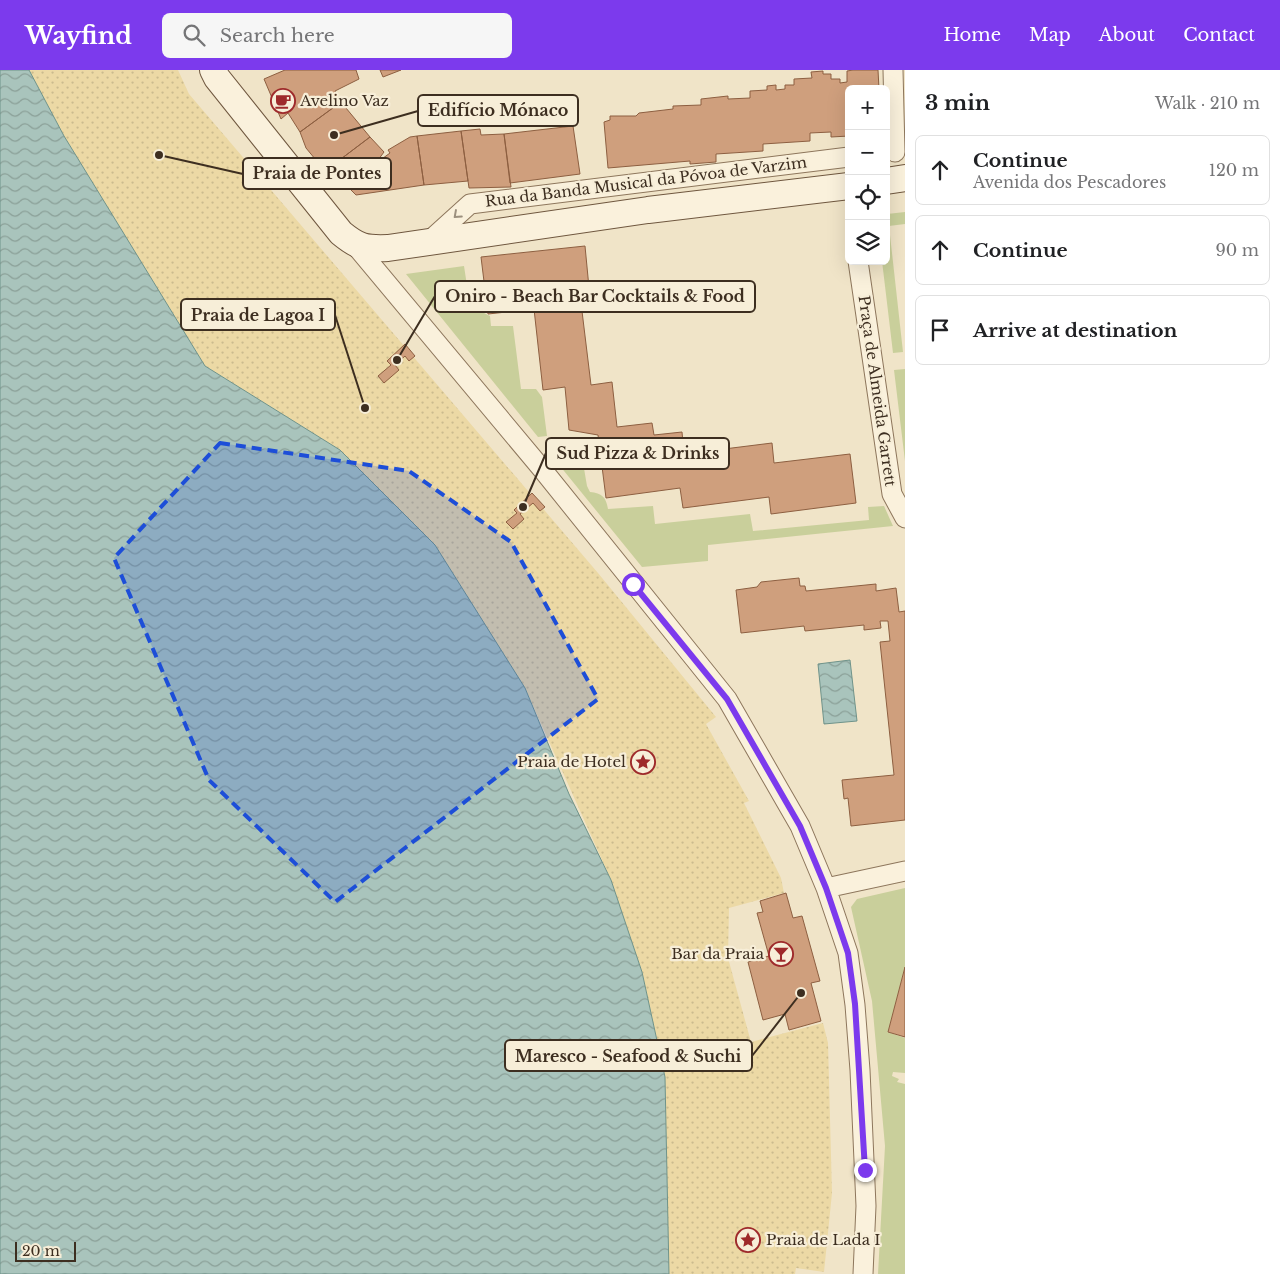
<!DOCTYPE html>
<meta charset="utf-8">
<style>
body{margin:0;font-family:"Libre Baskerville",serif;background:#f6f6f6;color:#202124}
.controls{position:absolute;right:15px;top:15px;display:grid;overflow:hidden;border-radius:8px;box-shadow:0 5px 20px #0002}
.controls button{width:45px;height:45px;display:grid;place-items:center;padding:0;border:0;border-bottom:1px solid #e0e0e0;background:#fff;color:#202124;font:25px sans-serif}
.scale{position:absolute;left:15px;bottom:12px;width:61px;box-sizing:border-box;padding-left:5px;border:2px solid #3d2e20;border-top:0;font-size:14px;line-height:18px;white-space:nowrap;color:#3d2e20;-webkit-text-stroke:4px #f7eed8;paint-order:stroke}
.stop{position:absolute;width:15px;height:15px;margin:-11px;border:4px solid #7c3aed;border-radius:50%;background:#fff}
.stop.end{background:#7c3aed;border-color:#fff;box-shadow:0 1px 5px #0008}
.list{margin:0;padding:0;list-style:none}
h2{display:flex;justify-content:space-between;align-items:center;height:65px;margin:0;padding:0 20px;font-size:21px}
h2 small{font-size:16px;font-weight:400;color:#757577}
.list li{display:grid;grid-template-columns:32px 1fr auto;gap:15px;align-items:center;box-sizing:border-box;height:70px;margin:0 10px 10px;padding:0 10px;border:1px solid #e0e0e0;border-radius:8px}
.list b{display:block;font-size:19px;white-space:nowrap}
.list p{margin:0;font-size:16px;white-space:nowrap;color:#757577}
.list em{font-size:16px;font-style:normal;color:#757577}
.icon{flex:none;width:28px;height:28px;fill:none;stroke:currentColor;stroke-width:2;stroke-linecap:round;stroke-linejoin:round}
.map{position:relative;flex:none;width:905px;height:1204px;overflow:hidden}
header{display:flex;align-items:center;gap:30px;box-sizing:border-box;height:70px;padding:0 25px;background:#7c3aed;color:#fff}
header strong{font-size:24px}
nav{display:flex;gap:28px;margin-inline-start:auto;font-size:18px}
.search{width:350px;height:45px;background:#f6f6f6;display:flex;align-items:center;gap:12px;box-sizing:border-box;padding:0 18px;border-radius:8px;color:#757577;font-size:19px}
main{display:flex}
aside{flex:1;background:#fff}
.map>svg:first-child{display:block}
</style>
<header>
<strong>Wayfind</strong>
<div class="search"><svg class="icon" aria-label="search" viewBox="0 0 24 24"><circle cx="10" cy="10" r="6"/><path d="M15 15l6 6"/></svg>Search here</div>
<nav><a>Home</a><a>Map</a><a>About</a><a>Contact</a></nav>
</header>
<main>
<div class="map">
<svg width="905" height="1204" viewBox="0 0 905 1204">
<defs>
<pattern id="sand-dots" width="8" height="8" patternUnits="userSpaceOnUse" patternTransform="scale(1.25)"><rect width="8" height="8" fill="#ecd9a5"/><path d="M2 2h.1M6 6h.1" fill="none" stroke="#cbbb8e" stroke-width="1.8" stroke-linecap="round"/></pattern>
<pattern id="water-waves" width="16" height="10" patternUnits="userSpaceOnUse" patternTransform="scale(1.25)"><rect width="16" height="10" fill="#a9c4bc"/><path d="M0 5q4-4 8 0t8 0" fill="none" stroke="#8ba098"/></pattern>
</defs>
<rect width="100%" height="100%" fill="#f0e4c8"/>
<path fill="#c9cf9b" d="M 905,142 L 905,154 L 889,156 L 903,282 L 893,283 L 882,191 L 886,191 L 887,144 Z
M 464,196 L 471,242 L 484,243 L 490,246 L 491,256 L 513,256 L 521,319 L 536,319 L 542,327 L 547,366 L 538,367 L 406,204 Z
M 905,299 L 905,391 L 894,300 Z
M 580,375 L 587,416 L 590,422 C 602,423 606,427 608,439 L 653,436 L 655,454 L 750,444 L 753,461 L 869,450 L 868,437 L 884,436 L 893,456 L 708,475 L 708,491 L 642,497 L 547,380 Z
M 905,818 L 905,897 L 888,962 L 905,968 L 905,1003 L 893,1002 L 892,1006 L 899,1009 L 897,1012 L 905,1014 L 905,1204 L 878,1204 L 885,1076 L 872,931 L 851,837 L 857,829 Z"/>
<path fill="url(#sand-dots)" d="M 29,0 L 178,0 L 189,24 L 598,503 L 716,647 L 706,654 L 749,731 L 744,733 L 781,808 L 784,823 L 729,838 L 728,888 L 751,972 L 823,953 L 828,973 L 832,1123 L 824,1202 L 796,1198 L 795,1204 L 669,1204 L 665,1007 L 642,902 L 611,810 L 525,618 L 434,475 L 340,380 L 205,296 L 64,66 Z"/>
<path fill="url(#water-waves)" stroke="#6f938a" d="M 0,0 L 29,0 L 64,66 L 205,296 L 340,380 L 435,475 L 525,618 L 569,724 L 611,810 L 642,902 L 665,1007 L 669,1204 L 0,1204 Z
M 850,590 L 857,651 L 824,654 L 818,594 Z"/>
<path fill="#cf9f7d" stroke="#8d5f41" d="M 285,0 L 356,0 L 359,9 L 335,21 L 341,32 L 300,62 L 288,43 L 281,49 L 264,9 Z
M 380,0 L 401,0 L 383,7 Z
M 853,0 L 878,0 L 879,19 L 849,19 L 849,66 L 831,67 L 831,62 L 810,63 L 810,71 L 763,74 L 763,81 L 716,84 L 716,92 L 690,94 L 690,91 L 608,98 L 604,52 L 610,50 L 610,46 L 636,46 L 639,43 L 673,39 L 673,36 L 701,35 L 701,29 L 728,26 L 728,29 L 750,28 L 750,21 L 767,20 L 767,16 L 776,15 L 776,20 L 785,19 L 785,15 L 794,15 L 794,9 L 812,8 L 811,2 L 823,1 L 823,4 L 831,4 L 831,9 L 840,9 L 840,13 L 847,12 L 847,1 Z
M 341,32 L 370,67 L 325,101 L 306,78 L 300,62 Z
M 573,56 L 580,104 L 510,113 L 504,64 Z
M 480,59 L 481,65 L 504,64 L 511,117 L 469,118 L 461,61 Z
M 461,61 L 468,111 L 424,115 L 417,66 Z
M 417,66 L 424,115 L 356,125 L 329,98 L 370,67 L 384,82 L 375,94 L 390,83 L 388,80 L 410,67 Z
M 585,176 L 590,228 L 583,228 L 581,233 L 591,315 L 612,312 L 617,357 L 652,353 L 654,365 L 682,362 L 684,384 L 772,373 L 774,393 L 850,384 L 856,433 L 771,444 L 769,427 L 683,438 L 680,418 L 606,428 L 598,365 L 569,360 L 565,317 L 543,320 L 534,239 L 488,244 L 481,187 Z
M 405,274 L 415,286 L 409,291 L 405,286 L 395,295 L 399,300 L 384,313 L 378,306 L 391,295 L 387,291 Z
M 532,423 L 545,437 L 540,441 L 533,433 L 520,444 L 524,449 L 513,459 L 506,452 L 517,443 L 514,440 Z
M 799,508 L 800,516 L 805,516 L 806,521 L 876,514 L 876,521 L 896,518 L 899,542 L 905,541 L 905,750 L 851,756 L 848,728 L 844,729 L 842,710 L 894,705 L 880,572 L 890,571 L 888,551 L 880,551 L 881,558 L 864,560 L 864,555 L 805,561 L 804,556 L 741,563 L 736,520 L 757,517 L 761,512 Z
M 786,823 L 793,848 L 802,846 L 820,911 L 811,913 L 821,951 L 789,960 L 785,944 L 763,950 L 748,892 L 769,886 L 757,843 L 763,842 L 760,831 Z
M 905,897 L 905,967 L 888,962 Z"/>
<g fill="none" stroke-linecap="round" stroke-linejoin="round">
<defs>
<path id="street" d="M 893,0 L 895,82
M 428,172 L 470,134 L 849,87
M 355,175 L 542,399 L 727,629 L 800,756 L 826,818 L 848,883 L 855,935 L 860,1000 L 866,1136 L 863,1204
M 858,191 L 892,424 L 905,448
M 826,818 L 905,801"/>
<path id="secondary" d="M 213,0 L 217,8 L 341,163 C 358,177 365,179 388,178 L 648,140 L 849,116
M 886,111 L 905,108"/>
</defs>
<use href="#street" stroke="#8d765c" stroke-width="21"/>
<use href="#secondary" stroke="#6f573f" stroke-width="28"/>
<use href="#street" stroke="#faf1dc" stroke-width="19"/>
<use href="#secondary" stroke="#faf1dc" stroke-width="26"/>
</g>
<defs><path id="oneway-chevron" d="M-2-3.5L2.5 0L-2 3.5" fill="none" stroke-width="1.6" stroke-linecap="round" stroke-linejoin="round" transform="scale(1.25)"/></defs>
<use stroke="#9c907e" href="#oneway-chevron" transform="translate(457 145) rotate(138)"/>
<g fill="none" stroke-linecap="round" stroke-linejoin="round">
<path stroke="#7c3aed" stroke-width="6" d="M 633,514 L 727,629 L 800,756 L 826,818 L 848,883 L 855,934 L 865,1100"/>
</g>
<path fill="#1d4ed8" fill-opacity="0.2" stroke="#1d4ed8" stroke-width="4" stroke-dasharray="10 6" stroke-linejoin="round" d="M 220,373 L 409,401 L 511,472 L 598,629 L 335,832 L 209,710 L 114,488 Z"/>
<defs>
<symbol id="cafe-ring" viewBox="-11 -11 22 22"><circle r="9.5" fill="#f7eed8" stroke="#9e2a2b" stroke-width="1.5"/><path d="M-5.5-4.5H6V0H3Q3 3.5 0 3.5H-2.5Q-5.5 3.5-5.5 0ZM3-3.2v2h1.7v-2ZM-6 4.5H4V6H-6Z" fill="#9e2a2b"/></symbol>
<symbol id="sight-ring" viewBox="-11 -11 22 22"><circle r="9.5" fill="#f7eed8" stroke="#9e2a2b" stroke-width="1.5"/><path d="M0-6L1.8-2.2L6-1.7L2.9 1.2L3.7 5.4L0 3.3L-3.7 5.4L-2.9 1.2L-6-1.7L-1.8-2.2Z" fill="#9e2a2b"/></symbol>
<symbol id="bar-ring" viewBox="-11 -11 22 22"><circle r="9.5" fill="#f7eed8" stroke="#9e2a2b" stroke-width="1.5"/><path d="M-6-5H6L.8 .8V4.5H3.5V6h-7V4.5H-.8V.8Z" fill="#9e2a2b"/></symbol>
</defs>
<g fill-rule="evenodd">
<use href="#cafe-ring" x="269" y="17" width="28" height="28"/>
<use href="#sight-ring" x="629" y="678" width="28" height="28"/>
<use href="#bar-ring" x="767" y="870" width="28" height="28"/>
<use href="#sight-ring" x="734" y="1156" width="28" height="28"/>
</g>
<g text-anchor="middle" stroke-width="4.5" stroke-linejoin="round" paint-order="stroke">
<g font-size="15" fill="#3d2e20" stroke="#f7eed8" text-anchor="start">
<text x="300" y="36">Avelino Vaz</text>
<text x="626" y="697" text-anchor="end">Praia de Hotel</text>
<text x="764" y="889" text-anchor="end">Bar da Praia</text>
<text x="766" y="1175">Praia de Lada I</text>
</g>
<g font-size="15" fill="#3d2e20" stroke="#f7eed8">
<text transform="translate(646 112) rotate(-7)" y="5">Rua da Banda Musical da Póvoa de Varzim</text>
<text transform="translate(877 321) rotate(82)" y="5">Praça de Almeida Garrett</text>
</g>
</g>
<path fill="none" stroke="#3d2e20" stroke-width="2" d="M334 65L418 41M159 85L243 104M397 290L435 226M365 338L335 245M523 437L546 383M801 923L752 986"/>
<g fill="#3d2e20" stroke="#f7eed8" stroke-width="2">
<circle cx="334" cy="65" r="5"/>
<circle cx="159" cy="85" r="5"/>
<circle cx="397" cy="290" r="5"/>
<circle cx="365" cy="338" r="5"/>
<circle cx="523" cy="437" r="5"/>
<circle cx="801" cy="923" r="5"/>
</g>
<g fill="#f7eed8" stroke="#3d2e20" stroke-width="2">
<rect x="418" y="25" width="160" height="31" rx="5"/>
<rect x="243" y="88" width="148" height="31" rx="5"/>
<rect x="435" y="211" width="320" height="31" rx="5"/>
<rect x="181" y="229" width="154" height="31" rx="5"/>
<rect x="546" y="368" width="183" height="31" rx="5"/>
<rect x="505" y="970" width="247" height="31" rx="5"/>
</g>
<g font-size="16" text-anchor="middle" font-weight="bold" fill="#3d2e20">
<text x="498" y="46">Edifício Mónaco</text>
<text x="317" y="109">Praia de Pontes</text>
<text x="595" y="232">Oniro - Beach Bar Cocktails &amp; Food</text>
<text x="258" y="251">Praia de Lagoa I</text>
<text x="638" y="389">Sud Pizza &amp; Drinks</text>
<text x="628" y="992">Maresco - Seafood &amp; Suchi</text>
</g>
</svg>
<div class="controls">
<button>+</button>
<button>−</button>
<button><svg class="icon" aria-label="locate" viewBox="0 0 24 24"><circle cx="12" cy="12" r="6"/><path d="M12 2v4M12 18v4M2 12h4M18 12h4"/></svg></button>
<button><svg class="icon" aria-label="layers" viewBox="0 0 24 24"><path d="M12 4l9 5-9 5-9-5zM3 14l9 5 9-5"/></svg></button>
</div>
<div class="scale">20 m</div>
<div class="stop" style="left:633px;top:514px"></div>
<div class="stop end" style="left:865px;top:1100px"></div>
</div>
<aside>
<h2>3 min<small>Walk · 210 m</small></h2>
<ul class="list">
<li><svg class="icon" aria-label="ahead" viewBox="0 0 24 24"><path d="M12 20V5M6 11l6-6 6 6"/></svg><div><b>Continue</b><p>Avenida dos Pescadores</p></div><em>120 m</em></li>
<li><svg class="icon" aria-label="ahead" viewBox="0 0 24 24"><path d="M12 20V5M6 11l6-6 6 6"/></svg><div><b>Continue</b></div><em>90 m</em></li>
<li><svg class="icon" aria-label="arrive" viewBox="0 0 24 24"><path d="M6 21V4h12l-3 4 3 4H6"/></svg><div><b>Arrive at destination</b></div></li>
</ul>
</aside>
</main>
